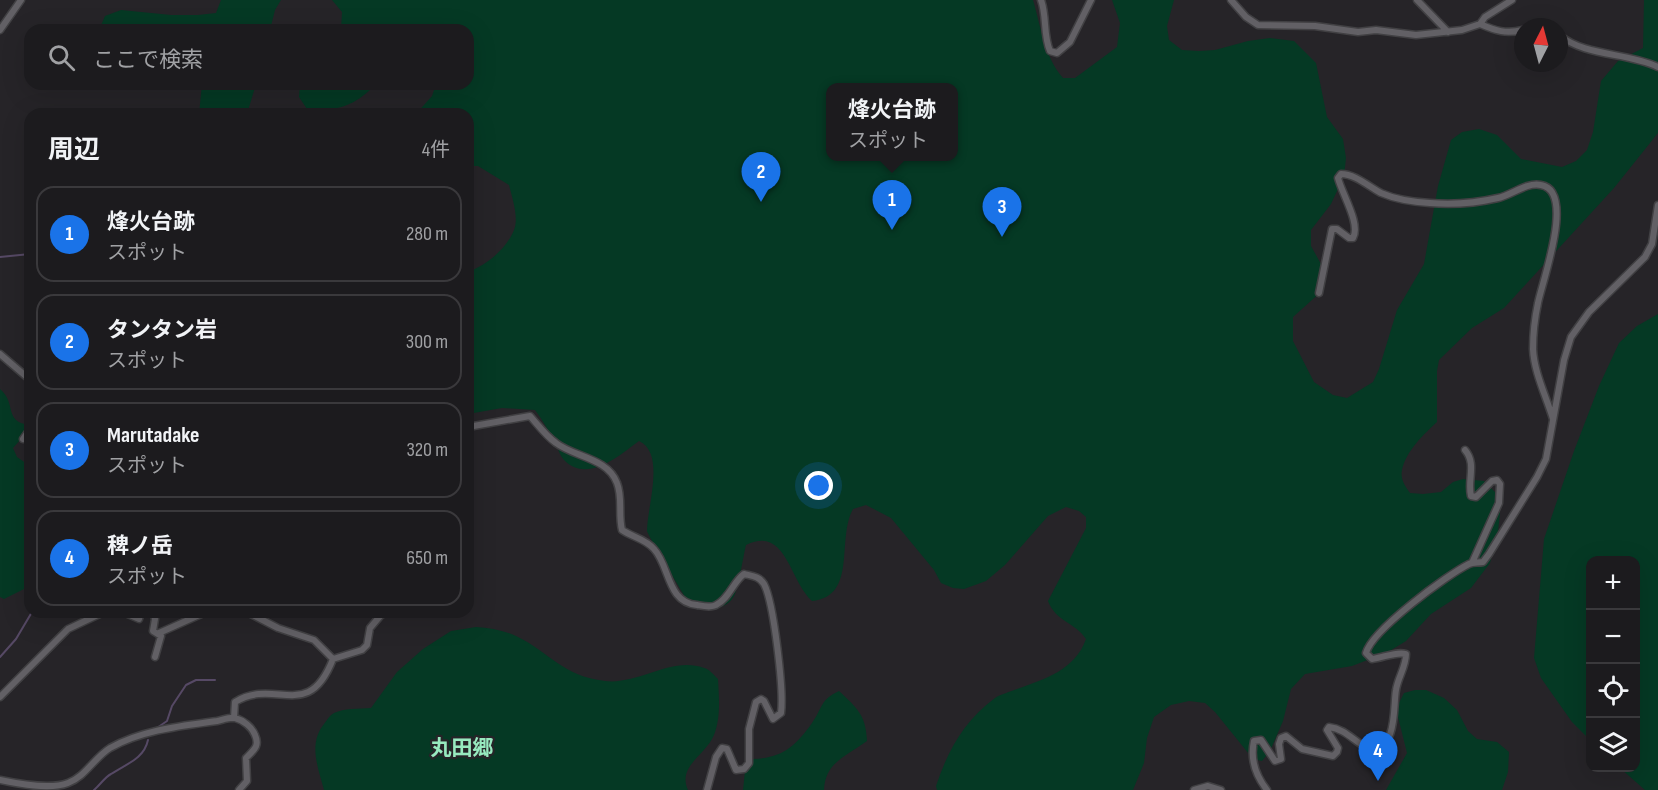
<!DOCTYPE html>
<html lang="ja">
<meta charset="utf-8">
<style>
body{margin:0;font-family:"Sofia Sans Condensed","Noto Sans JP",sans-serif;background:#252427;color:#f1f3f6}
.controls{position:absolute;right:18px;bottom:18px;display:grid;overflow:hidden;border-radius:12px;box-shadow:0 6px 24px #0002}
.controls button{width:54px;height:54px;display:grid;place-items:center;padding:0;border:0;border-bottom:2px solid #3a393c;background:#1c1b1e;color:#f1f3f6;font:30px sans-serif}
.compass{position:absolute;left:1514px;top:18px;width:54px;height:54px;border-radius:50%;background:#1c1b1e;box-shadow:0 6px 24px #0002;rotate:6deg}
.you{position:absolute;left:819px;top:486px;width:21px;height:21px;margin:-15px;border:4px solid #fff;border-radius:50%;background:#1a73e8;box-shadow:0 0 0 9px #1a73e833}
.badge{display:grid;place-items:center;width:39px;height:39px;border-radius:50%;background:#1a73e8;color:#fff;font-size:20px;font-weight:700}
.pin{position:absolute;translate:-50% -50px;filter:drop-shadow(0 2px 3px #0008)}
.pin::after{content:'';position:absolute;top:32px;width:21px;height:18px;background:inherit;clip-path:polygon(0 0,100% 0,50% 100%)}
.popup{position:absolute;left:826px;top:83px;width:132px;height:78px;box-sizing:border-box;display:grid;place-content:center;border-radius:12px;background:#1c1b1e;filter:drop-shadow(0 2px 4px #0005);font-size:20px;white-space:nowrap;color:#a0a1a4}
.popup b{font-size:22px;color:#f1f3f6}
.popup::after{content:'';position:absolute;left:50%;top:100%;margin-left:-12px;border:12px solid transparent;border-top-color:#1c1b1e}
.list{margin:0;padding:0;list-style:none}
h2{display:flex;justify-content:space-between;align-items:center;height:78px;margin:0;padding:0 24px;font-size:26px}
h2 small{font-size:20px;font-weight:400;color:#a0a1a4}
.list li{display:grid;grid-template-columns:39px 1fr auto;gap:18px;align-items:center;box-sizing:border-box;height:96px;margin:0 12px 12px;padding:0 12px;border:2px solid #3a393c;border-radius:18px}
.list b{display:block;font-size:22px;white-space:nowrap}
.list p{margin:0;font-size:20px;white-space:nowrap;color:#a0a1a4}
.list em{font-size:20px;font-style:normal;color:#a0a1a4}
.icon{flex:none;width:33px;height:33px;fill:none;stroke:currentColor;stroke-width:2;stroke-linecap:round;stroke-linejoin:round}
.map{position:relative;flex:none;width:1658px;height:790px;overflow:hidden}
.search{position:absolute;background:#1c1b1e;box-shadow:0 6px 24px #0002;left:24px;top:24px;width:450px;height:66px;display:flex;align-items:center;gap:15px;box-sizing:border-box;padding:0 21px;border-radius:18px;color:#a0a1a4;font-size:22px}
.panel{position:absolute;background:#1c1b1e;box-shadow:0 6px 24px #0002;left:24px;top:108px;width:450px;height:510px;border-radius:18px}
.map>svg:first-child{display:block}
</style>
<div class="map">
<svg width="1658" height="790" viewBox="0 0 1658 790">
<rect width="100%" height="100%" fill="#262428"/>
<path fill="#053924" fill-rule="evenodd" d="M 221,0 L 281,0 L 275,10 L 270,30 L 99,30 L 105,16 L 121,10 L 171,15 L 198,15 L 216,13 Z
M 332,0 L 1033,0 C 1041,27 1044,56 1063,78 L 1075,78 L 1117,47 L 1120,23 L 1112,0 L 1174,0 L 1167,26 L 1169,40 L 1182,50 L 1199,51 L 1215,50 L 1248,41 L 1270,38 L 1294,41 L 1316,63 L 1327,117 L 1343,139 L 1346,158 L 1344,176 L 1331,204 L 1311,230 L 1311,246 L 1327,275 L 1322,291 L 1293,317 L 1293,341 L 1314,382 L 1333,395 L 1347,398 L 1373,382 L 1379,369 L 1397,310 L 1424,264 L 1438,186 L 1451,140 L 1462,132 L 1479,129 L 1497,135 L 1521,159 L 1562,167 L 1576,161 L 1587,150 L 1593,132 L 1601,81 L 1618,61 L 1643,48 L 1644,0 L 1658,0 L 1658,133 L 1614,188 L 1504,308 L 1472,328 L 1439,360 L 1437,371 L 1437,422 C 1424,434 1406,451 1402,470 C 1400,479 1405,486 1410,493 L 1423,494 L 1441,492 L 1453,482 L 1463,479 L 1484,481 L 1497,494 L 1500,514 L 1498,531 L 1490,563 L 1471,588 L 1431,614 L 1406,641 L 1388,652 L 1352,666 L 1305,674 L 1291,689 L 1283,721 L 1270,751 L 1262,761 L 1253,759 L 1215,712 L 1205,703 L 1189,701 L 1171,705 L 1154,717 L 1147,738 L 1144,763 L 1133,790 L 937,790 L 936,786 C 948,750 964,721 995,698 C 1001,694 1010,692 1017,689 C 1045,679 1075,670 1086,639 C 1075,622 1056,622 1048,601 L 1086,528 L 1086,517 L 1079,511 L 1066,507 L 1048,516 L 1005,565 L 986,581 L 964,589 L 953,588 L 941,583 L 934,570 L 891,518 L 866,505 L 853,509 C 836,540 858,596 812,601 C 789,580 786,525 746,545 C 743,557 739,586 734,596 C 726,611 705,611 691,607 C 685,596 648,536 647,531 C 647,507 666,453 639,441 C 620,455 587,484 564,460 C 560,456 558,448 555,443 C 549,431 543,421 535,410 L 502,408 L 468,414 L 468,272 C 487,265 509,247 515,227 C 518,215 512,197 509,185 L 478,166 L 468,166 L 468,114 L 416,114 L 432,96 L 436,84 L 468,84 L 468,30 L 341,30 L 342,12 ZM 830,88 L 954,88 L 954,156 L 830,156 Z
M 202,84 L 256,84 L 247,114 L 199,114 Z
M 300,84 L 376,84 C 355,106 337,112 307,109 L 299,97 Z
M 1658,314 L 1658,790 L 1645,790 L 1620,768 L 1636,768 L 1636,560 L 1590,560 L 1590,740 L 1572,722 L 1541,678 L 1534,658 L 1544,539 L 1574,451 L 1599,386 L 1619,343 L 1637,326 Z
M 0,389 C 17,403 3,421 29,425 L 29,430 L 13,448 L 17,457 L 30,466 L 30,578 L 24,589 L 4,599 L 0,597 Z
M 476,627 C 490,628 503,630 516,636 C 551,653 562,676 605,681 C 639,685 671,656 704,668 C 709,669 714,675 718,679 C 719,698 721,717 714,735 C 706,755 677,766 688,790 L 324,790 C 318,767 308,744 324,724 C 327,720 330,715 334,713 C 344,708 359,709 371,708 L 397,672 L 423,649 L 451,631 Z
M 1415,690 L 1426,690 L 1444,698 L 1457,710 L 1468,731 L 1477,739 L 1497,742 L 1509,752 L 1508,772 L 1502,790 L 1386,790 L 1407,753 L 1396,709 L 1404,693 Z
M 839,691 C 857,708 866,715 867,741 C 847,756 825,762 824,790 L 743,790 L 745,771 L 753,759 C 782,758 795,747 812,723 C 823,707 820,700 839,691 Z"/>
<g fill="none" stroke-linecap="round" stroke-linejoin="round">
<path stroke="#564965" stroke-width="2" d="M 0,257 L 30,254
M 0,657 L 16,639 L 32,612
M 154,730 L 167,721 L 172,706 L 186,685 L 196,680 L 215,680
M 94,790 C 100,785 105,777 111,774 C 126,764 144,759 148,740"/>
<defs>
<path id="minor" d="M 1041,0 C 1047,16 1043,35 1050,51 L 1057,53 L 1070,42 L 1091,0
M 1231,0 L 1246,17 L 1258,25 L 1315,26 L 1358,32 L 1376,30 L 1416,35 L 1462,30 L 1480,24 L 1485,17 L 1512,0
M 1417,0 L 1448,32
M 1480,24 C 1496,31 1506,34 1523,30
M 1536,27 L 1550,27
M 0,30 L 21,0
M 1559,35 C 1586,57 1627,52 1658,67
M 1319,293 L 1332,229 L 1337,229 L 1349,238 L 1353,238 C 1361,224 1342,194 1338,178 L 1341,174 C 1355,174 1368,186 1381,193 C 1397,200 1413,202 1430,203 C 1453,205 1476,203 1498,198 C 1512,195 1526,182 1541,185 C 1576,191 1542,282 1538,303 C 1535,317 1533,334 1533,349 C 1534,372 1546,396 1553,419
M 0,354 L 28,378 L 30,391
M 468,427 L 530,416 C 538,425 546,436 556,443 C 574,457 608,458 617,483 C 623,498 618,514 622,530 C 632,537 646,539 654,549 C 670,566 667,603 697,605 C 703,606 711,608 716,605 C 729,599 733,582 744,574 C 752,576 759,576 764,584 C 774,603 784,692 781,713 L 773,719 L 764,701 L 761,699 L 756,702 L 749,729 L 749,763 L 744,769 L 736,770 L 727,749 L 722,748 L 716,757 L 707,790
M 23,439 L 30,429
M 1465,450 C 1477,464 1467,480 1471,496 L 1476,497 L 1492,481 L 1497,480 L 1500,484 L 1499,503 L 1472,563
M 123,612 L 139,619 L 141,612
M 153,612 L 155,619 L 153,631 L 161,636 L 155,657
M 247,612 L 278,628 L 314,640 L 333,659
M 159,633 L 206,612
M 0,697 L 68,629 L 104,612
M 234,718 L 235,702 C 276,677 308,723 333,659 L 362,650 L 367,645 L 370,628 L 381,615 L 387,612
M 0,780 C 19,784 50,790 68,783 C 85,777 94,758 110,748 C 142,730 181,726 217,721 C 222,720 230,717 235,718 C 243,720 252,727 255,735 C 260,746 254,750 246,758 L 247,781 L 239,790
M 1194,790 L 1208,786 L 1221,790
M 1267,790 C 1256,776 1250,759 1254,741 L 1261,740 L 1275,761 L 1281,759 L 1279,744 L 1281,738 L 1286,736 L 1302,749 L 1333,756 L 1337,752 L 1338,748 L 1327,730 L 1329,727 C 1348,729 1357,746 1370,748 C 1398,751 1393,705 1396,690 C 1398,677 1406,667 1406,654 C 1396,651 1383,658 1372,659 L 1366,653 C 1372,630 1447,575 1469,564 C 1473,562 1478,563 1483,562 L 1489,554 L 1537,477 L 1546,459 L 1564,360 L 1571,337 L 1589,312 L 1645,257 L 1652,244 L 1658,205"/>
</defs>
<use href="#minor" stroke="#414043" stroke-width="9"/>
<use href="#minor" stroke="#626065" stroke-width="6"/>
</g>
<g text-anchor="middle" stroke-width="4.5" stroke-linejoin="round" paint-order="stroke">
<g font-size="21" font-weight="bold" fill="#97e9bf" stroke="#262428">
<text x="462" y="755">丸田郷</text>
</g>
</g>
</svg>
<div class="controls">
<button>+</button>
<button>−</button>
<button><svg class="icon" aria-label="locate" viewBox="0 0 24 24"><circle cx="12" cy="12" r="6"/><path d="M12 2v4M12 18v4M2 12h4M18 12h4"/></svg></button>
<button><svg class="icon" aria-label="layers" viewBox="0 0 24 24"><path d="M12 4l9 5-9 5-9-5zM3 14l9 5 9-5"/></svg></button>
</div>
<svg class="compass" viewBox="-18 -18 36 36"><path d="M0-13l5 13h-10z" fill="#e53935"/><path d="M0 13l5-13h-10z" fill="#a0a1a4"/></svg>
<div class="you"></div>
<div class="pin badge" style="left:892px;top:230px">1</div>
<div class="popup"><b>烽火台跡</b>スポット</div>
<div class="pin badge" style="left:761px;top:202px">2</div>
<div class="pin badge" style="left:1002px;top:237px">3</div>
<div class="pin badge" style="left:1378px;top:781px">4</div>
<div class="search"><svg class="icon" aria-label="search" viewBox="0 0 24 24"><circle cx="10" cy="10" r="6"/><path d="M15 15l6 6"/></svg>ここで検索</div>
<section class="panel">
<h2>周辺<small>4件</small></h2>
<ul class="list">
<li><span class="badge">1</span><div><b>烽火台跡</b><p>スポット</p></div><em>280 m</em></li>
<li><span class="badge">2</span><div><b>タンタン岩</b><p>スポット</p></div><em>300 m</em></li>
<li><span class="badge">3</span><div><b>Marutadake</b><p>スポット</p></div><em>320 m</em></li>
<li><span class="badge">4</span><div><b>稗ノ岳</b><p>スポット</p></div><em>650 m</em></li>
</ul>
</section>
</div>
